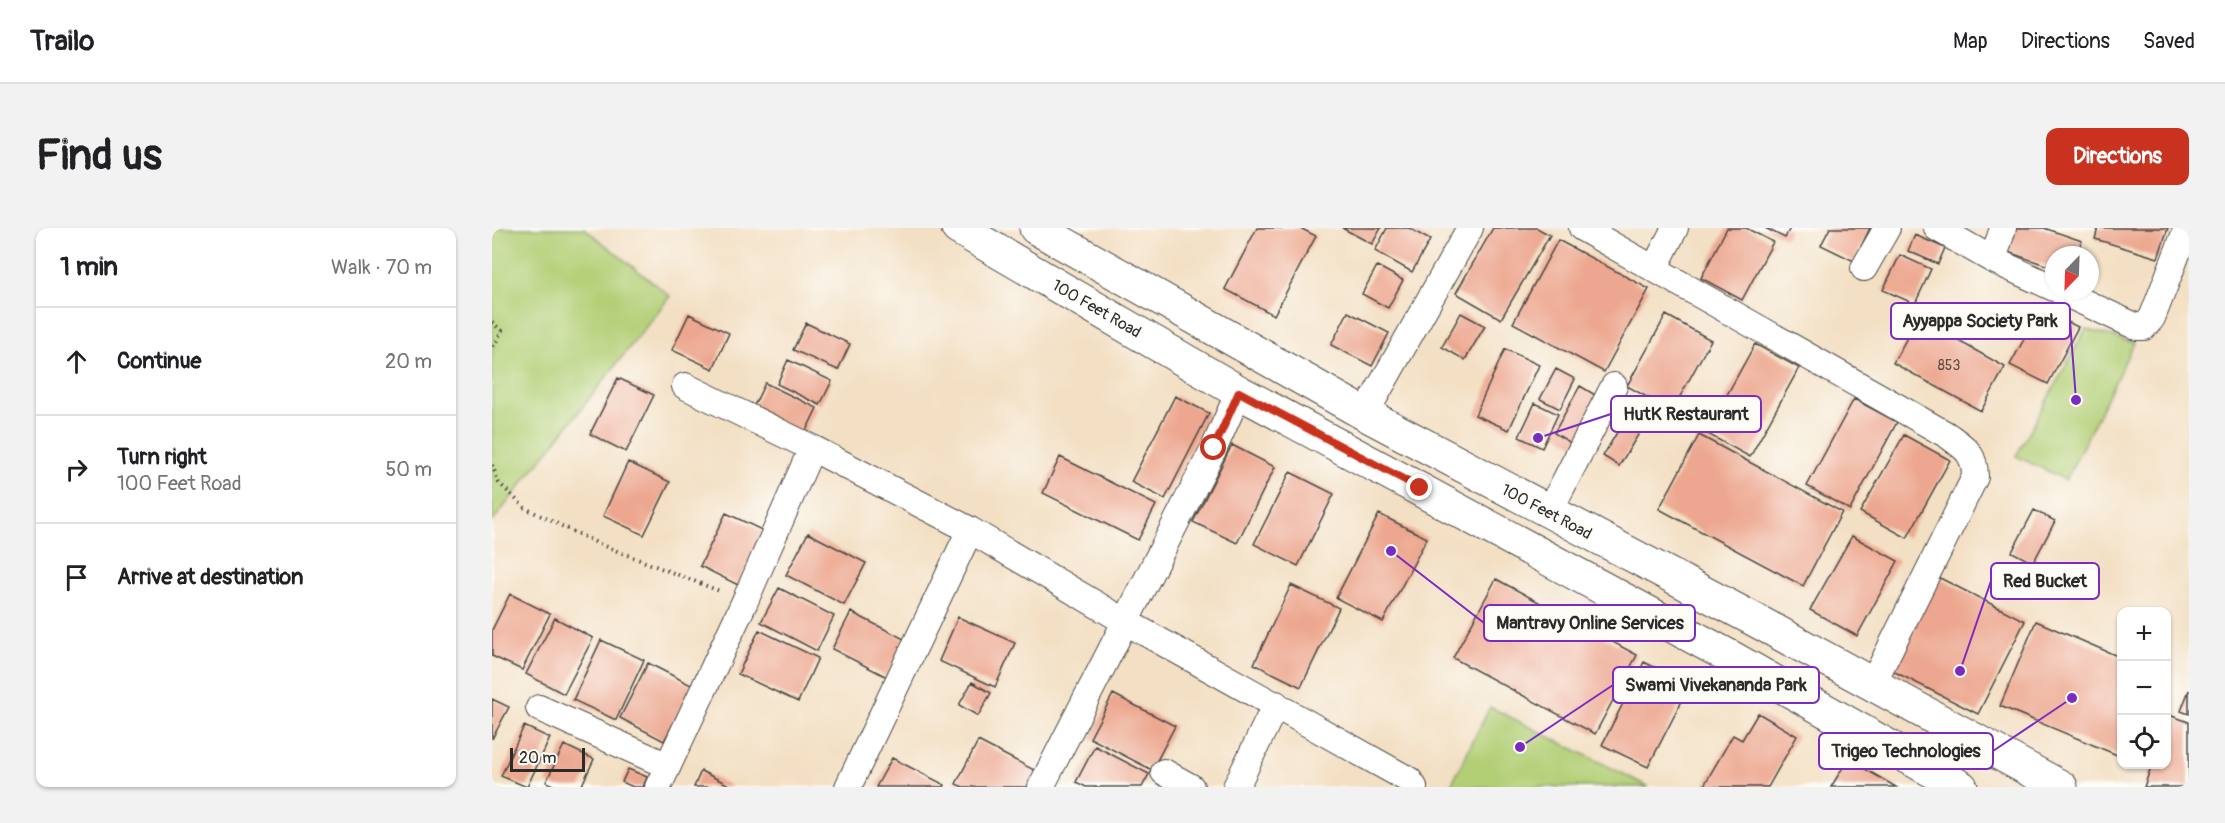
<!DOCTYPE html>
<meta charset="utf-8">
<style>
body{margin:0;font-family:Pangolin,sans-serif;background:#f2f2f2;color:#202124}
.controls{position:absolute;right:18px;bottom:18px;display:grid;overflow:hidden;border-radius:12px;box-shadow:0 2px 4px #0004}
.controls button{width:54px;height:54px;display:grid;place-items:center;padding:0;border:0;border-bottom:2px solid #e0e0e0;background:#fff;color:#202124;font:30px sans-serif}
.compass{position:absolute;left:1553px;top:18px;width:54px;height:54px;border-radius:50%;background:#fff;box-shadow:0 2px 4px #0004;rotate:203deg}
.scale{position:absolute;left:18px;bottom:15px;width:75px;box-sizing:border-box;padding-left:6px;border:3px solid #2b2b2b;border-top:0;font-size:16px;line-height:21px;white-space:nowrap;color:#2b2b2b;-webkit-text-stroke:4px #fdfcf7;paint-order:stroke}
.stop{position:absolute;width:18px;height:18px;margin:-14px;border:4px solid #c8321e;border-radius:50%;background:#fff}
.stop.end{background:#c8321e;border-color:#fff;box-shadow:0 2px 6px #0008}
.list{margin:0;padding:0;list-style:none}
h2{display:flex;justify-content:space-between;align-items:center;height:78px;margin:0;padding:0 24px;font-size:26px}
h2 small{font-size:20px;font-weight:400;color:#757577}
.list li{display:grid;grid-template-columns:39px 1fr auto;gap:18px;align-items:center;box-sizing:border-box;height:108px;padding:0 24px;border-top:2px solid #e0e0e0}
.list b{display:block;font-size:22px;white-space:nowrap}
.list p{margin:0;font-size:20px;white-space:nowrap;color:#757577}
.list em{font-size:20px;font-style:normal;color:#757577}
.icon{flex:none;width:33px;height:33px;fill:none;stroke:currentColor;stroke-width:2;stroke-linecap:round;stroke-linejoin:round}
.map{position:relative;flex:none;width:1697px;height:559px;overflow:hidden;border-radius:12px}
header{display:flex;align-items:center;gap:36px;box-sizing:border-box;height:84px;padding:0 30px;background:#fff;border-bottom:2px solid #e0e0e0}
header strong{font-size:28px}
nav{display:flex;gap:33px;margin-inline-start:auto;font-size:21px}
.intro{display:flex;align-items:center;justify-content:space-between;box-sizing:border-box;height:144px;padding:0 36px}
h1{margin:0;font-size:42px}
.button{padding:15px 27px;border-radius:12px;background:#c8321e;color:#fff;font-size:21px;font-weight:700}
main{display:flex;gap:36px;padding:0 36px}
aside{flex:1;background:#fff;border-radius:12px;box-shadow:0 2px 4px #0004}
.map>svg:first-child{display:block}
</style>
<header>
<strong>Trailo</strong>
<nav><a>Map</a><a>Directions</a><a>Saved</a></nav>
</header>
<div class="intro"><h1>Find us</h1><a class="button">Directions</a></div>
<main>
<aside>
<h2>1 min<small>Walk · 70 m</small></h2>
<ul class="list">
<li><svg class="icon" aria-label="ahead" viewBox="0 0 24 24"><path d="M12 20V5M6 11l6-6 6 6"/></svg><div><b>Continue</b></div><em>20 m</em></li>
<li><svg class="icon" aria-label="right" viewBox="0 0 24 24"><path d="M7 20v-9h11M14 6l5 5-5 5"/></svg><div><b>Turn right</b><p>100 Feet Road</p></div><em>50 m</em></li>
<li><svg class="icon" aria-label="arrive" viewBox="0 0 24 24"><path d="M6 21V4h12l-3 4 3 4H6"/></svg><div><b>Arrive at destination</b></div></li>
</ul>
</aside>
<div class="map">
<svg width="1697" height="559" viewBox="0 0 1697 559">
<rect width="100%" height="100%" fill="#fdfcf7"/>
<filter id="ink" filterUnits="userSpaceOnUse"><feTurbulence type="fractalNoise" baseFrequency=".0167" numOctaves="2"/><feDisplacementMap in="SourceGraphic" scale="12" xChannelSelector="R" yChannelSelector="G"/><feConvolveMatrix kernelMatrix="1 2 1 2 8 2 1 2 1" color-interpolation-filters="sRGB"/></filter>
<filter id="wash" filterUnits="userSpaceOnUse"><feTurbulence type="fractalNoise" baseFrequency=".008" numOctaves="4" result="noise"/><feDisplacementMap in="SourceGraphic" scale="24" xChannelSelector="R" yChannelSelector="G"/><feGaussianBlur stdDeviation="1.35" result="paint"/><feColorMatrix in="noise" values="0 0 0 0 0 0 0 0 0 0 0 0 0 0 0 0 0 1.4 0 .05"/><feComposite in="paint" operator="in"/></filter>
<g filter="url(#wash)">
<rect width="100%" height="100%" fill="#f3dfc3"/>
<path fill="#b2cf76" stroke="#6e7d50" stroke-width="1.5" d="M 0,0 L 92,0 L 178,68 L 0,294 Z
M 1594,101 L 1642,115 L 1574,252 L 1524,228 Z
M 998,479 L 1157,559 L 958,559 Z"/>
<g id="blocks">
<path fill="#eda790" d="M 765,0 L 808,0 L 824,8 L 782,87 L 733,61 Z
M 850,0 L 889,0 L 880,16 Z
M 895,0 L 917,0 L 938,12 L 920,44 L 883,23 Z
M 1001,0 L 1045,0 L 1058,7 L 1009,91 L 964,65 Z
M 1235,0 L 1254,0 L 1281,14 L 1250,72 L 1209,50 Z
M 1273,0 L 1298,0 L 1293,10 Z
M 1338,0 L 1378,0 L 1362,33 L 1329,17 Z
M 1524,0 L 1552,0 L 1590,13 L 1585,27 L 1562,27 L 1562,40 L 1516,24 Z
M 1606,0 L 1676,0 L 1666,30 L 1603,11 Z
M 1423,7 L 1453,20 L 1446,36 L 1416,23 Z
M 1066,12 L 1157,61 L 1112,144 L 1021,95 Z
M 1408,27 L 1439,41 L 1423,76 L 1391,62 Z
M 885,38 L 911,52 L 896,80 L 870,66 Z
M 1549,80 L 1586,99 L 1556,156 L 1518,137 Z
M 856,84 L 897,105 L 880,138 L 839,117 Z
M 969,85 L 993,98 L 973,132 L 950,119 Z
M 197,86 L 237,105 L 221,141 L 180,122 Z
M 1174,87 L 1219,112 L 1180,183 L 1135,158 Z
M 1426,90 L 1513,139 L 1489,183 L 1401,135 Z
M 314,95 L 358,116 L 346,142 L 301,122 Z
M 1263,116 L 1307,140 L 1258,229 L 1214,205 Z
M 1013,121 L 1047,137 L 1017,202 L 983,187 Z
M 296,132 L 340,153 L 328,177 L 285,156 Z
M 1064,141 L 1083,151 L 1068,181 L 1048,171 Z
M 126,150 L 162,167 L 134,224 L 98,206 Z
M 273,155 L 325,180 L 311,209 L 259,184 Z
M 1088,158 L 1110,171 L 1084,218 L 1062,205 Z
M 683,168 L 717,185 L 673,271 L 639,254 Z
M 1362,171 L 1405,194 L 1358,282 L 1315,258 Z
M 1043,175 L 1066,186 L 1050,220 L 1027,209 Z
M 1140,179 L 1157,189 L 1127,238 L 1111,228 Z
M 1207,207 L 1350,284 L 1311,358 L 1167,281 Z
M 1412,207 L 1458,232 L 1415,310 L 1368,284 Z
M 740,217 L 783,239 L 745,315 L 701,294 Z
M 568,229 L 664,277 L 646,312 L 551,265 Z
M 136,234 L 178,254 L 152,307 L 111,288 Z
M 798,244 L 842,266 L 806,338 L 762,316 Z
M 1542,282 L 1563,293 L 1541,335 L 1520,324 Z
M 234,285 L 272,303 L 246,357 L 208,338 Z
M 887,286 L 935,310 L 891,394 L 844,370 Z
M 316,305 L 374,335 L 352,377 L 294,347 Z
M 1360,308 L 1406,333 L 1365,408 L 1318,382 Z
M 1440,346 L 1533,393 L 1486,486 L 1393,439 Z
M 1004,351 L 1145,427 L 1103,506 L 961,430 Z
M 799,357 L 847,380 L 809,459 L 762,436 Z
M 287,360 L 342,388 L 325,423 L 269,394 Z
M 18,366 L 58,386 L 30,442 L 0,428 L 0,402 Z
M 359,384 L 414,412 L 395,449 L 340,421 Z
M 466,389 L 523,415 L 503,459 L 447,433 Z
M 63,390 L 101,410 L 72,466 L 34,446 Z
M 1544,393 L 1630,430 L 1630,529 L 1508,478 Z
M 267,402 L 326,430 L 306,474 L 246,446 Z
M 109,412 L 152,432 L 124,492 L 81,472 Z
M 1152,434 L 1198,457 L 1156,539 L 1110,517 Z
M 156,435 L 201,458 L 172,513 L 128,490 Z
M 480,454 L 499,465 L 486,488 L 467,477 Z
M 1697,462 L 1697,486 L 1689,483 Z
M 621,466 L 683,498 L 660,542 L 598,510 Z
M 0,471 L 17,479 L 0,511 Z
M 1266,485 L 1305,508 L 1276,559 L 1211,559 L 1241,507 L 1250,512 Z
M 1677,487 L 1697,494 L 1697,559 L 1652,559 L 1660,536 L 1674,536 L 1674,494 Z
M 32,498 L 58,510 L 35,559 L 9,548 Z
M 486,513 L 546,544 L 539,559 L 471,559 L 464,556 Z
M 72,517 L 102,531 L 89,559 L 65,559 L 54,554 Z
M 603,518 L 657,546 L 650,559 L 594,559 L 584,554 Z
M 400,530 L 453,557 L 452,559 L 384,559 Z
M 1356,531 L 1404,559 L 1339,559 Z
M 136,541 L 155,549 L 151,559 L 141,559 L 130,554 Z
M 209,543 L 241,559 L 202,559 Z"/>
</g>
</g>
<g filter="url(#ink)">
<use href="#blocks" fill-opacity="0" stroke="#494642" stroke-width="1.5"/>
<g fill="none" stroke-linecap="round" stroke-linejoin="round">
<defs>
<path id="minor" d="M 1090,0 L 1455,207 C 1473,220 1483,225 1483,249 L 1381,455
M 1445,0 L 1501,32 L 1562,60
M 1501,32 L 1511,0
M 1372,40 L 1395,0
M 1162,41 L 1183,0
M 1568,63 L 1645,99 L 1652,99 L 1660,90 L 1695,0
M 193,158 L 320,220 L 478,302 L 634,394 L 917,552 L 922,559
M 873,186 L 978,0
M 1057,284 L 1122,158
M 47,480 L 176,538
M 672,544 L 699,559
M 166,559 L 253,373 L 320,220
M 356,559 L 478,302
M 549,559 L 722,220 L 747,164
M 744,559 L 784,476"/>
<path id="major" d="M 466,0 L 747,164 L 1242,431 L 1469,559
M 544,0 L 873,186 L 1263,392 L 1569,559"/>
</defs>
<use href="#minor" stroke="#494642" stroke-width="28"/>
<use href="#major" stroke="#494642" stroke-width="35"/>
<path stroke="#494642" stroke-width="4" stroke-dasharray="1.5 4.5" stroke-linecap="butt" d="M 0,94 L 10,103 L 0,121
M 0,237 L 7,255 L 33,280 L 107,316 L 230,364"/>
<use href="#minor" stroke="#fff" stroke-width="26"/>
<use href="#major" stroke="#fff" stroke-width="33"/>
</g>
</g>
<g fill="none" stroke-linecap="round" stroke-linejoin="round" filter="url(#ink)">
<path stroke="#c8321e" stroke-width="8" d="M 722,220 L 747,164 L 928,260"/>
</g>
<g text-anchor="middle" stroke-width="4.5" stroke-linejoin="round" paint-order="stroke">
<g font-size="14" fill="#5c4a44">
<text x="1457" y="142">853</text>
</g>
<g font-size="16" fill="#2b2b2b" stroke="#fdfcf7">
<text transform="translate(605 80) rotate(30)" y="6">100 Feet Road</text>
<text transform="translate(1055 283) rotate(28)" y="6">100 Feet Road</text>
</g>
</g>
<path fill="none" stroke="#7b2cbf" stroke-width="2" d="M1584 172L1578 93M1046 210L1119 186M1468 443L1499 353M899 323L992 395M1028 519L1121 457M1580 470L1501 523"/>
<g fill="#7b2cbf" stroke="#fdfcf7" stroke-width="2">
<circle cx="1584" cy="172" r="6"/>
<circle cx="1046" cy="210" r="6"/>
<circle cx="1468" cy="443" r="6"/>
<circle cx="899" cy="323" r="6"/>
<circle cx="1028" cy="519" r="6"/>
<circle cx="1580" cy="470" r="6"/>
</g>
<g fill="#fdfcf7" stroke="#7b2cbf" stroke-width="2">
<rect x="1399" y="75" width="179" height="36" rx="6"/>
<rect x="1119" y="168" width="150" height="36" rx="6"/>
<rect x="1499" y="335" width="108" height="36" rx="6"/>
<rect x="992" y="377" width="211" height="36" rx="6"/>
<rect x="1121" y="439" width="206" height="36" rx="6"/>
<rect x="1327" y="505" width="174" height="36" rx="6"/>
</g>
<g font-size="18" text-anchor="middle" font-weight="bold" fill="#2b2b2b">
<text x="1488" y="99">Ayyappa Society Park</text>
<text x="1194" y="192">HutK Restaurant</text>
<text x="1553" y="359">Red Bucket</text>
<text x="1098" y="401">Mantravy Online Services</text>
<text x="1224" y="463">Swami Vivekananda Park</text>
<text x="1414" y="529">Trigeo Technologies</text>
</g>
</svg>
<div class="controls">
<button>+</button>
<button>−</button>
<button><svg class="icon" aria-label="locate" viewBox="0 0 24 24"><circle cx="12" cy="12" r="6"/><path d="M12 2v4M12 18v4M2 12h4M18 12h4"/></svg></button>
</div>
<svg class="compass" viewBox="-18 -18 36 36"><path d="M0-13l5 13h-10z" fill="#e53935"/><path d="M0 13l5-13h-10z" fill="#757577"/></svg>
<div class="scale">20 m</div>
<div class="stop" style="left:722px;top:220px"></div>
<div class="stop end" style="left:928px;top:260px"></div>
</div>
</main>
